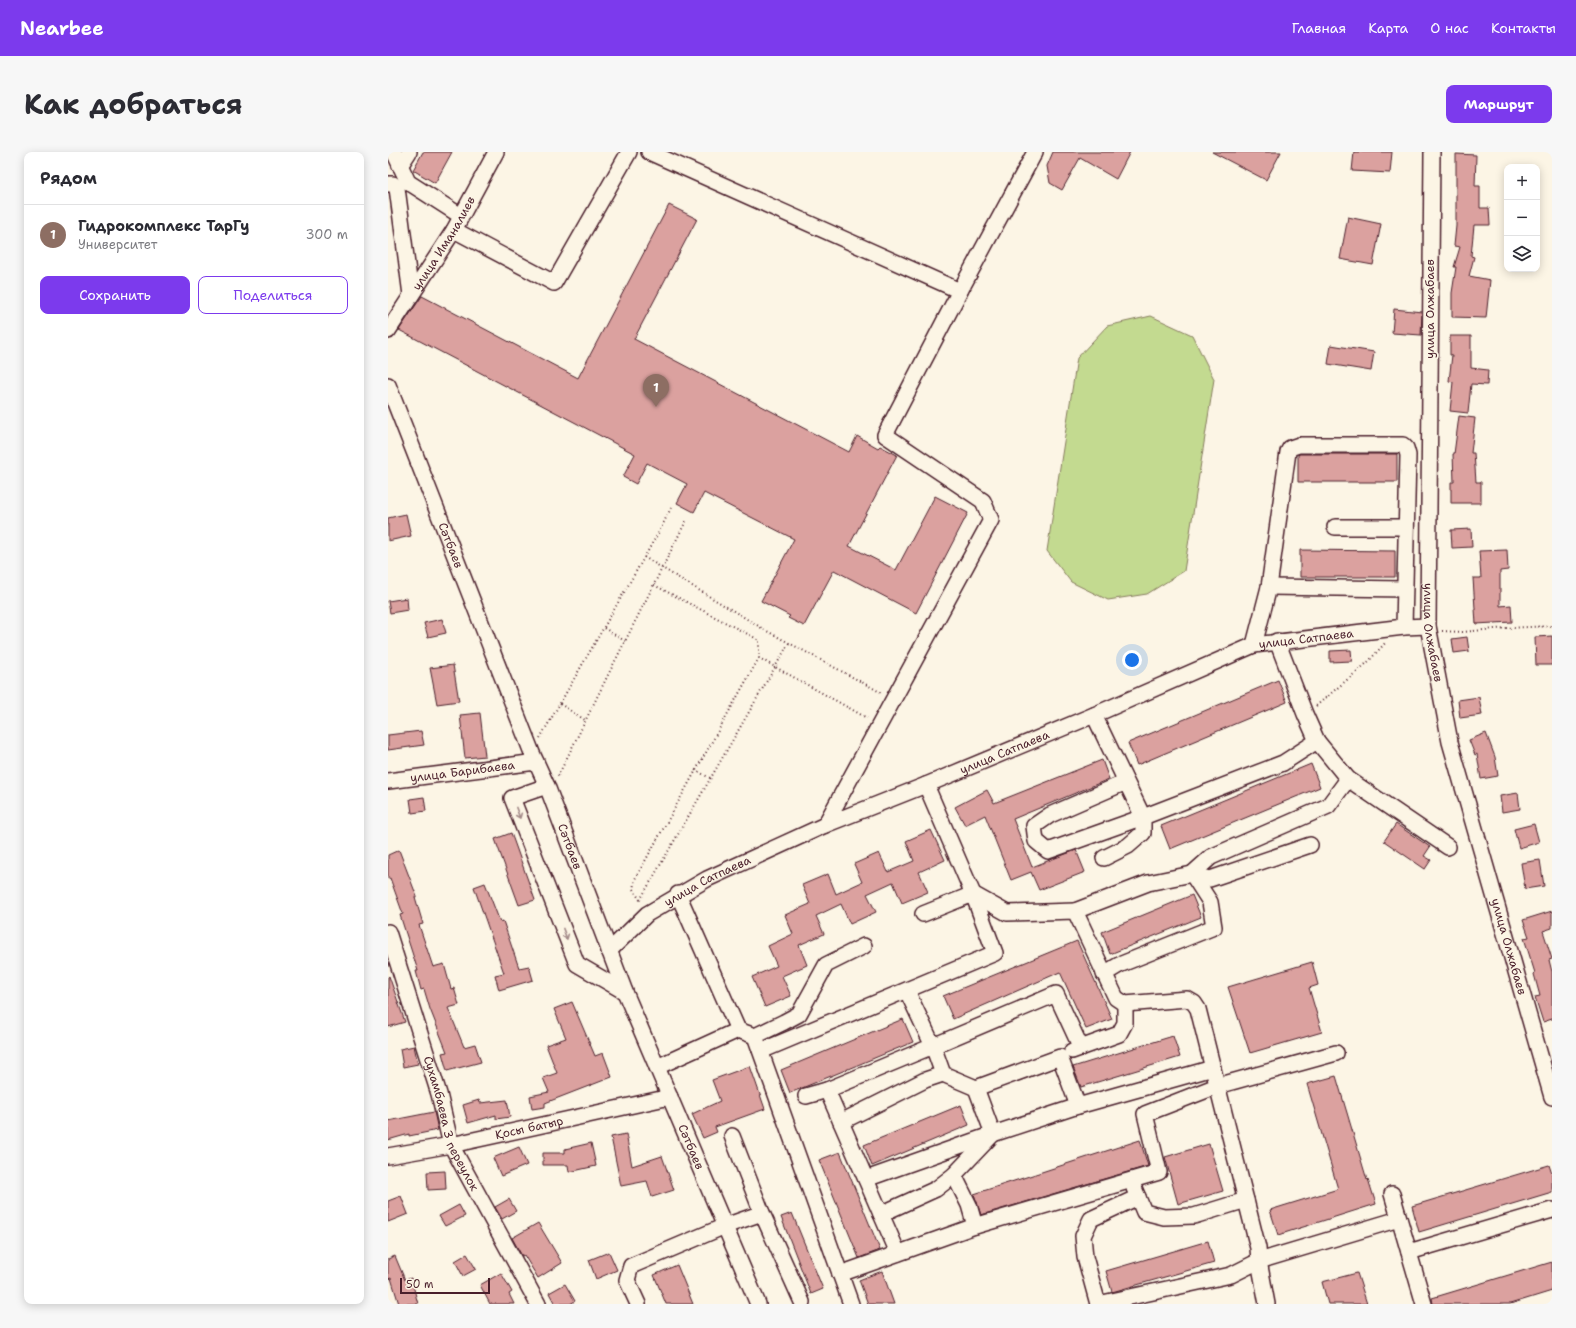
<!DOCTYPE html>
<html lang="ru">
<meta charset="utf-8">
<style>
body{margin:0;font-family:"Shantell Sans",sans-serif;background:#f7f7f7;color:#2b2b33}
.controls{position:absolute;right:12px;top:12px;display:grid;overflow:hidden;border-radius:8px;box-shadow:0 2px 10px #0003}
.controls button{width:36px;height:36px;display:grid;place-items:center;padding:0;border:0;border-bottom:1px solid #e1e1e2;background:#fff;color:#2b2b33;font:20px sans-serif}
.scale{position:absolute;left:12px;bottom:10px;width:90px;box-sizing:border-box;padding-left:4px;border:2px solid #4a1f2b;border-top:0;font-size:11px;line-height:14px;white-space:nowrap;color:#4a1f2b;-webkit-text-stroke:3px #fcf5e5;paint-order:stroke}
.you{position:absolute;left:744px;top:508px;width:14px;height:14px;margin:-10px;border:3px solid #fff;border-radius:50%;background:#1a73e8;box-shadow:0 0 0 6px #1a73e833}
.badge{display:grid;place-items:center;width:26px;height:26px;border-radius:50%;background:#7c3aed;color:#fff;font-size:13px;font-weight:700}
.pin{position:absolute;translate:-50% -33px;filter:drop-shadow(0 1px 2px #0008)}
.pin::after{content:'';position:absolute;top:21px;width:14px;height:12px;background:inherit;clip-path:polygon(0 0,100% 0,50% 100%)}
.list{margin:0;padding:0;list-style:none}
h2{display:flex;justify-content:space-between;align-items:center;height:52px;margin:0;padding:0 16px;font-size:17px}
h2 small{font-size:13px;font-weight:400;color:#7c7c81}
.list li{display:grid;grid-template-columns:26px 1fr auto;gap:12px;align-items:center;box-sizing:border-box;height:60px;padding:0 16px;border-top:1px solid #e1e1e2}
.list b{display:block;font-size:15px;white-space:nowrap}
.list p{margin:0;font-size:13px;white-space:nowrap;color:#7c7c81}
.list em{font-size:13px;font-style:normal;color:#7c7c81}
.actions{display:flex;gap:8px;padding:12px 16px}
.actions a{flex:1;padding:9px 0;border:1px solid #7c3aed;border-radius:8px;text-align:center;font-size:14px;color:#7c3aed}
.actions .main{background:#7c3aed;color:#fff}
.icon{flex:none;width:22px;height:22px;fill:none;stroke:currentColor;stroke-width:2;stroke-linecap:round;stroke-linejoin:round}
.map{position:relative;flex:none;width:1164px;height:1152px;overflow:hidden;border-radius:8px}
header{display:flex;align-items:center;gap:24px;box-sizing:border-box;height:56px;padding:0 20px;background:#7c3aed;color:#fff}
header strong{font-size:19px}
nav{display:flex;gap:22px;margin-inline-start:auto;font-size:14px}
.intro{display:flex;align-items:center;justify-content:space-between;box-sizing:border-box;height:96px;padding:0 24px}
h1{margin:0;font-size:28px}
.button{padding:10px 18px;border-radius:8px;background:#7c3aed;color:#fff;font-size:14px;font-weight:700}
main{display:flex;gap:24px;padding:0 24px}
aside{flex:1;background:#fff;border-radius:8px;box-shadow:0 2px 10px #0003}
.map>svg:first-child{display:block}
</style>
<header>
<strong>Nearbee</strong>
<nav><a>Главная</a><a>Карта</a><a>О нас</a><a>Контакты</a></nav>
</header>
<div class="intro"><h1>Как добраться</h1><a class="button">Маршрут</a></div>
<main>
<aside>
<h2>Рядом<small></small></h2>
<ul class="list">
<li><span class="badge" style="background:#8d6e63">1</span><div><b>Гидрокомплекс ТарГу</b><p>Университет</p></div><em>300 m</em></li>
</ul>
<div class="actions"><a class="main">Сохранить</a><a>Поделиться</a></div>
</aside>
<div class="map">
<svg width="1164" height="1152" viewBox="0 0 1164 1152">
<rect width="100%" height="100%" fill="#fcf5e5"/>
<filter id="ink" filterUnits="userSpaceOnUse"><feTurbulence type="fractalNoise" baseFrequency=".025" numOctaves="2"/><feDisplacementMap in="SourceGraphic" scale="8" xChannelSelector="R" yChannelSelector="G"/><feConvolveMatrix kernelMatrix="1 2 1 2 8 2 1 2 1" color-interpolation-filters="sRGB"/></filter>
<g filter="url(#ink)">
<path fill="#c3da90" stroke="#867c5e" d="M 763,164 L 804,183 L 826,227 L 796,419 L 759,442 L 720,448 L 683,430 L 659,399 L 689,206 L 719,174 Z"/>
<path fill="#dba19f" stroke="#4a1f2b" d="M 35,0 L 64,0 L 47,31 L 25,18 Z
M 665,0 L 742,0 L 728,27 L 692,6 L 674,38 L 662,31 L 659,14 Z
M 824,0 L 893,0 L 878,28 Z
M 966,0 L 1004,0 L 1002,21 L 964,19 Z
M 1068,2 L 1088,3 L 1087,34 L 1092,34 L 1092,56 L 1101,56 L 1102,73 L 1086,73 L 1083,104 L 1086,105 L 1081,124 L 1102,128 L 1098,166 L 1064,165 L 1064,141 L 1068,115 L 1066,115 L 1072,95 L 1066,94 L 1068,74 Z
M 281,53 L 309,67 L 246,187 L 461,300 L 469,284 L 490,296 L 492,294 L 509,303 L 461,394 L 508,418 L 547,344 L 580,361 L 528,461 L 446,418 L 416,474 L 400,466 L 402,464 L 373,449 L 406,387 L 316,341 L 306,360 L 289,351 L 299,332 L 259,311 L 248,332 L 235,325 L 247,302 L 11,178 L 34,144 L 190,226 Z
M 960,65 L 993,72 L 985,113 L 952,107 Z
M 1006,157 L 1034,160 L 1033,183 L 1004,181 Z
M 1062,184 L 1083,184 L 1083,216 L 1100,218 L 1099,233 L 1083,232 L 1080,261 L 1062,259 L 1065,230 L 1061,229 L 1064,203 L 1062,203 Z
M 943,193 L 986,200 L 983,219 L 940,212 Z
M 1071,264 L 1087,266 L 1083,301 L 1086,301 L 1088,330 L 1093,330 L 1093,351 L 1063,351 L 1063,330 L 1066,330 L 1065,302 L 1066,302 Z
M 911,302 L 1009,302 L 1009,330 L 910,330 L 910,303 Z
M 18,362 L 23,384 L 0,389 L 0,366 Z
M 1083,377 L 1084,395 L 1064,396 L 1063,378 Z
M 912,398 L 1007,399 L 1007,425 L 912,425 Z
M 1119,398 L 1120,418 L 1112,419 L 1112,454 L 1123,453 L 1124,470 L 1088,472 L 1085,426 L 1093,426 L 1091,399 Z
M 19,446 L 20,458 L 2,461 L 0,449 Z
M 54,467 L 58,481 L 40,485 L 36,471 Z
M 1164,484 L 1164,513 L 1148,513 L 1147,485 Z
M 1079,485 L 1081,499 L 1066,501 L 1064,487 Z
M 963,498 L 964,509 L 942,510 L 942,499 Z
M 65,513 L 71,549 L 49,552 L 42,516 Z
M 890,528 L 899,550 L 749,613 L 740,591 Z
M 1091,545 L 1094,563 L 1072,566 L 1070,548 Z
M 92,561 L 97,604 L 77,606 L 72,563 Z
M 33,579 L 36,593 L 0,598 L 0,583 Z
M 1098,581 L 1107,605 L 1110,624 L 1093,627 L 1089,602 L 1087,603 L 1081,588 Z
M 714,608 L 721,627 L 625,667 L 644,715 L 688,698 L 697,720 L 651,738 L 643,720 L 623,728 L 597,663 L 577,673 L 567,655 L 599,638 L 606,651 Z
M 923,612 L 932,635 L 782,697 L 773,674 Z
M 1130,641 L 1132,657 L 1114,660 L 1112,644 Z
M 36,645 L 38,659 L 24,661 L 22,647 Z
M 1008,672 L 1042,695 L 1036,704 L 1043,708 L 1037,717 L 996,689 Z
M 1146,672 L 1151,690 L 1131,696 L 1126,677 Z
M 543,678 L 557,708 L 531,720 L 540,740 L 514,751 L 505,730 L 479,742 L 488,760 L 462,772 L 453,752 L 428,764 L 436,782 L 411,793 L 419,813 L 394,824 L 403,844 L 377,855 L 364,825 L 389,814 L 380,794 L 405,782 L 397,763 L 422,752 L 414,733 L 440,722 L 448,742 L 474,730 L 466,712 L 491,701 L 500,720 L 526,709 L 518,689 Z
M 123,681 L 147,748 L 131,753 L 107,687 Z
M 11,698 L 29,745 L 27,745 L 35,772 L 31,773 L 45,815 L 56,812 L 63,837 L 66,836 L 71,853 L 60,856 L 76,895 L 87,892 L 93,910 L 59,919 L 54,901 L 59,900 L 42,857 L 36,837 L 33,838 L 28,819 L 30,819 L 12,763 L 15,762 L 2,726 L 0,727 L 0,703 Z
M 1152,708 L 1156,734 L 1137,737 L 1133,711 Z
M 97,731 L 112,770 L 115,769 L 131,816 L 141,814 L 145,828 L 111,838 L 107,823 L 116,821 L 86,735 Z
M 804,743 L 813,765 L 722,802 L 714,780 Z
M 1164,759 L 1164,776 L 1155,779 L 1164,807 L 1161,808 L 1164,820 L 1164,867 L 1155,870 L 1147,845 L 1152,844 L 1146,822 L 1147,821 L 1136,786 L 1141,785 L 1135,768 Z
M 689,789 L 724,867 L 698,877 L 672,820 L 565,867 L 555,844 Z
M 924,810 L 930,833 L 921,836 L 934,880 L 862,901 L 840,835 Z
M 1,824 L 17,870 L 0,875 L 0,825 Z
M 184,850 L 207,904 L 215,901 L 224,925 L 157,951 L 157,955 L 144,957 L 142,944 L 161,940 L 155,926 L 169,921 L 158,893 L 178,886 L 166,857 Z
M 515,867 L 525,890 L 402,941 L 393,918 Z
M 785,884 L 792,905 L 693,935 L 685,915 Z
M 26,894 L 30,912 L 15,915 L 12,897 Z
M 362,914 L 377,957 L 327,975 L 329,980 L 315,986 L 304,962 L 332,949 L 324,928 Z
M 948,924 L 979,1028 L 980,1027 L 988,1052 L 890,1083 L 882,1058 L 950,1037 L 919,932 Z
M 91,948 L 92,951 L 119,948 L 122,965 L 108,967 L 108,963 L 80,971 L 75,953 Z
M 573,953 L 581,973 L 484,1014 L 476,993 Z
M 46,960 L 50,978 L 21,984 L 21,982 L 0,988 L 0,969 Z
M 238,982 L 244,1014 L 274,1004 L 286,1038 L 264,1045 L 259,1029 L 233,1034 L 223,985 Z
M 752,988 L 760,1014 L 593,1063 L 586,1042 Z
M 203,991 L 208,1014 L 181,1020 L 180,1013 L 155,1013 L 155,1001 L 177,1001 L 177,997 Z
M 821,992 L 835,1039 L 790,1052 L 777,1005 Z
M 131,995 L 139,1013 L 113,1024 L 105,1006 Z
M 452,1000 L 492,1098 L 471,1106 L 431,1008 Z
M 1161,1013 L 1164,1022 L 1164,1040 L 1031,1080 L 1024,1054 Z
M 57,1019 L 58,1037 L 40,1038 L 39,1020 Z
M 13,1044 L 20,1062 L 0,1070 L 0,1049 Z
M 121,1047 L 128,1059 L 114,1067 L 107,1055 Z
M 71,1053 L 77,1064 L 57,1074 L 51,1064 Z
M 404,1061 L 435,1137 L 423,1142 L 393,1065 Z
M 150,1071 L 174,1111 L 150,1126 L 136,1103 L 134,1104 L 124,1086 Z
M 820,1089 L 826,1111 L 724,1140 L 718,1119 Z
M 221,1100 L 229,1118 L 208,1127 L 201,1108 Z
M 79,1102 L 88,1117 L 75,1124 L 67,1109 Z
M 7,1104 L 17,1128 L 23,1126 L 30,1152 L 11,1152 L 3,1126 L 0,1127 L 0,1107 Z
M 1164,1110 L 1164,1139 L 1122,1152 L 1045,1152 L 1044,1146 Z
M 289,1113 L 305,1152 L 278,1152 L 266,1123 Z
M 494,1119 L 506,1152 L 480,1152 L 471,1128 Z
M 113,1121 L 124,1140 L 121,1142 L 126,1152 L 102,1152 L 92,1133 Z
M 969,1121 L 979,1152 L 940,1152 L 934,1130 Z
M 177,1132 L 187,1149 L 182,1152 L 167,1152 L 161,1141 Z"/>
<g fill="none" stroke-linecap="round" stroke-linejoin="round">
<defs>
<g id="minor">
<path d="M 6,0 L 20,30 L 73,64"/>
<path d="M 261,0 L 572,139 L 647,0"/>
<path id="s1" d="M 1044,0 L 1040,474 L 1062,590 L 1164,945"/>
<path d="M 12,14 L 21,0"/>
<path d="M 0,32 L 5,32 L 9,36 L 23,143"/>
<path d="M 66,78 L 166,131 L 241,0"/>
<path id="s2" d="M 0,179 L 66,78 L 108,0"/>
<path id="s3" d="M 0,233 L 144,601 L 159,634 L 237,840 L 370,1152"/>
<path d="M 947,375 L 1018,375"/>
<path d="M 881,435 L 1016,437"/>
<path d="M 889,489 L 917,562 L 929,589 L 960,627 L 1060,695"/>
<path d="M 866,493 L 881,435 L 900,300 L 902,296 L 911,293 L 1015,293 L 1018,296 L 1020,303 L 1016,475"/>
<path d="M 706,563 L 755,665 L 660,699 L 648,689 L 646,674 L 662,663 L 738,630"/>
<path id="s4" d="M 0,629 L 148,610"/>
<path d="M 159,634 L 124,646 L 189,812 L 237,840"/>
<path d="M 437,673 L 603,368 L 595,349 L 497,283 L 572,139"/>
<path d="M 716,706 L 740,694 L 755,681 L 755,665 L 895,611 L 929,589"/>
<path d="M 290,742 L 350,878"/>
<path d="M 687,759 L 760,731 L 804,722 L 822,727 L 922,693"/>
<path d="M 535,762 L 585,742 L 619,761 L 687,759 L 728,846 L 737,852 L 799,847 L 806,851 L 810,857 L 870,1096 L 871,1109 L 879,1152"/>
<path id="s5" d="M 0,780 L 51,942 L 63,993 L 150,1152"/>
<path id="s6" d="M 221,799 L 259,762 L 319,727 L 437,673 L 538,633 L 706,563 L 866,493 L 1016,475 L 1040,474"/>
<path d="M 716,822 L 731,813 L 826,775 L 822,750 L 804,722 L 823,705 L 940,654 L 960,627"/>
<path d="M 367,884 L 463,1152"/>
<path d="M 373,899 L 607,801 L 585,742 L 538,633"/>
<path d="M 684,899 L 731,882 L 737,871 L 737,852"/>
<path d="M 269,915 L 350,878 L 367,884 L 396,870 L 411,862 L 438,813 L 476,794"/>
<path d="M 588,936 L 555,922 L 545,894 L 668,842 L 693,896"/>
<path d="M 439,938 L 510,1101"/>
<path d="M 418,944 L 439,938 L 545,894 L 519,839"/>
<path d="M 453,970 L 537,928 L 555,922"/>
<path id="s7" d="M 0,1004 L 63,993 L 282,945"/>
<path d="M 566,1023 L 581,1053 L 587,1074"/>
<path d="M 478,1027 L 605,982 L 690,954 L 825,916"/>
<path d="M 746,1036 L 756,1060 L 776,1065 L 806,1064 L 858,1048"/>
<path d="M 1004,1042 L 1036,1152"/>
<path d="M 374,1061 L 414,1150"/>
<path d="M 493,1062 L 548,1037 L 566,1023 L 605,982 L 588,936 L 672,905 L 690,954"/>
<path d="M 1021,1100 L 1164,1058"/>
<path d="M 452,1122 L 587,1074 L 771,1020 L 757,962 L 829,934 L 948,901"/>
<path d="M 250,1152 L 239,1128 L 243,1114 L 337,1074 L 374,1061 L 344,984"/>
<path d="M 710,1152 L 843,1123 L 871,1109 L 1011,1067"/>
<path d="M 710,1152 L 697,1105 L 695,1084 L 703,1067 L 750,1045"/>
</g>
</defs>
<use href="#minor" stroke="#4a1f2b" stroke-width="18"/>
<path stroke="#4a1f2b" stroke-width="2" stroke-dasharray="1 3" stroke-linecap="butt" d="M 256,405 L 377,478 L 494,541
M 266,433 L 371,488 L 371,506 L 479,566
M 216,476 L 237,489
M 1054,479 L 1074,480 L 1118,476 L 1164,474
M 172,552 L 197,568
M 928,554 L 979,511 L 998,490
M 152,586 L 272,378 L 283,356
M 307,618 L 324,627
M 170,624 L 221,521 L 299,367
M 252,748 L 401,491
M 252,748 L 245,737 L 247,727 L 371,506"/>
<use href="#minor" stroke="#fcf5e5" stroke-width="15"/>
</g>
<defs><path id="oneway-shaft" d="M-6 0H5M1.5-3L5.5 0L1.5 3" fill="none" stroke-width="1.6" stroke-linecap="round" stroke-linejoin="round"/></defs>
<g stroke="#a38a88">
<use href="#oneway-shaft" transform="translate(130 661) rotate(69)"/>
<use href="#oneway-shaft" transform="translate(177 782) rotate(69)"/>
</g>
</g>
<g text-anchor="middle" stroke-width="3.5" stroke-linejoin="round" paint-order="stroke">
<g font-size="12" fill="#4a1f2b" stroke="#fcf5e5">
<text dy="4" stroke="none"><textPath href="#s2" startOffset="104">улица Иманалиев</textPath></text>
<text transform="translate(1042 157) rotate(-90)" y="4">улица Олжабаев</text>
<text dy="4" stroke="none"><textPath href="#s3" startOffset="172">Сәтбаев</textPath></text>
<text dy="4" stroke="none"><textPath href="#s1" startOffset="481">улица Олжабаев</textPath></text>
<text dy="4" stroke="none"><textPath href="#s6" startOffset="770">улица Сатпаева</textPath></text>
<text dy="4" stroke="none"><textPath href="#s6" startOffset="446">улица Сатпаева</textPath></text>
<text dy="4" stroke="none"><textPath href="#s4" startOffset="75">улица Барибаева</textPath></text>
<text dy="4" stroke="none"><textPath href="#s3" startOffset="496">Сәтбаев</textPath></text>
<text dy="4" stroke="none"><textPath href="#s6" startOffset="122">улица Сатпаева</textPath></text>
<text dy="4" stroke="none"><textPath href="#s1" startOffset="805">улица Олжабаев</textPath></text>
<text dy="4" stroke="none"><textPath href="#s5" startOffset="202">Сухамбаева 3 переулок</textPath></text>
<text dy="4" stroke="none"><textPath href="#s7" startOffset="144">Қосы батыр</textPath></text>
<text dy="4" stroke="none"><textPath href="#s3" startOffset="820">Сәтбаев</textPath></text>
</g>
</g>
</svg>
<div class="controls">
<button>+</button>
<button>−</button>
<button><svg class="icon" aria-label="layers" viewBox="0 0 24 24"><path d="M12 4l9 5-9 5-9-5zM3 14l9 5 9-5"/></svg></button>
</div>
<div class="scale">50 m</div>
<div class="you"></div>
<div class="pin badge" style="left:268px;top:255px;background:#8d6e63">1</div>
</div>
</main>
